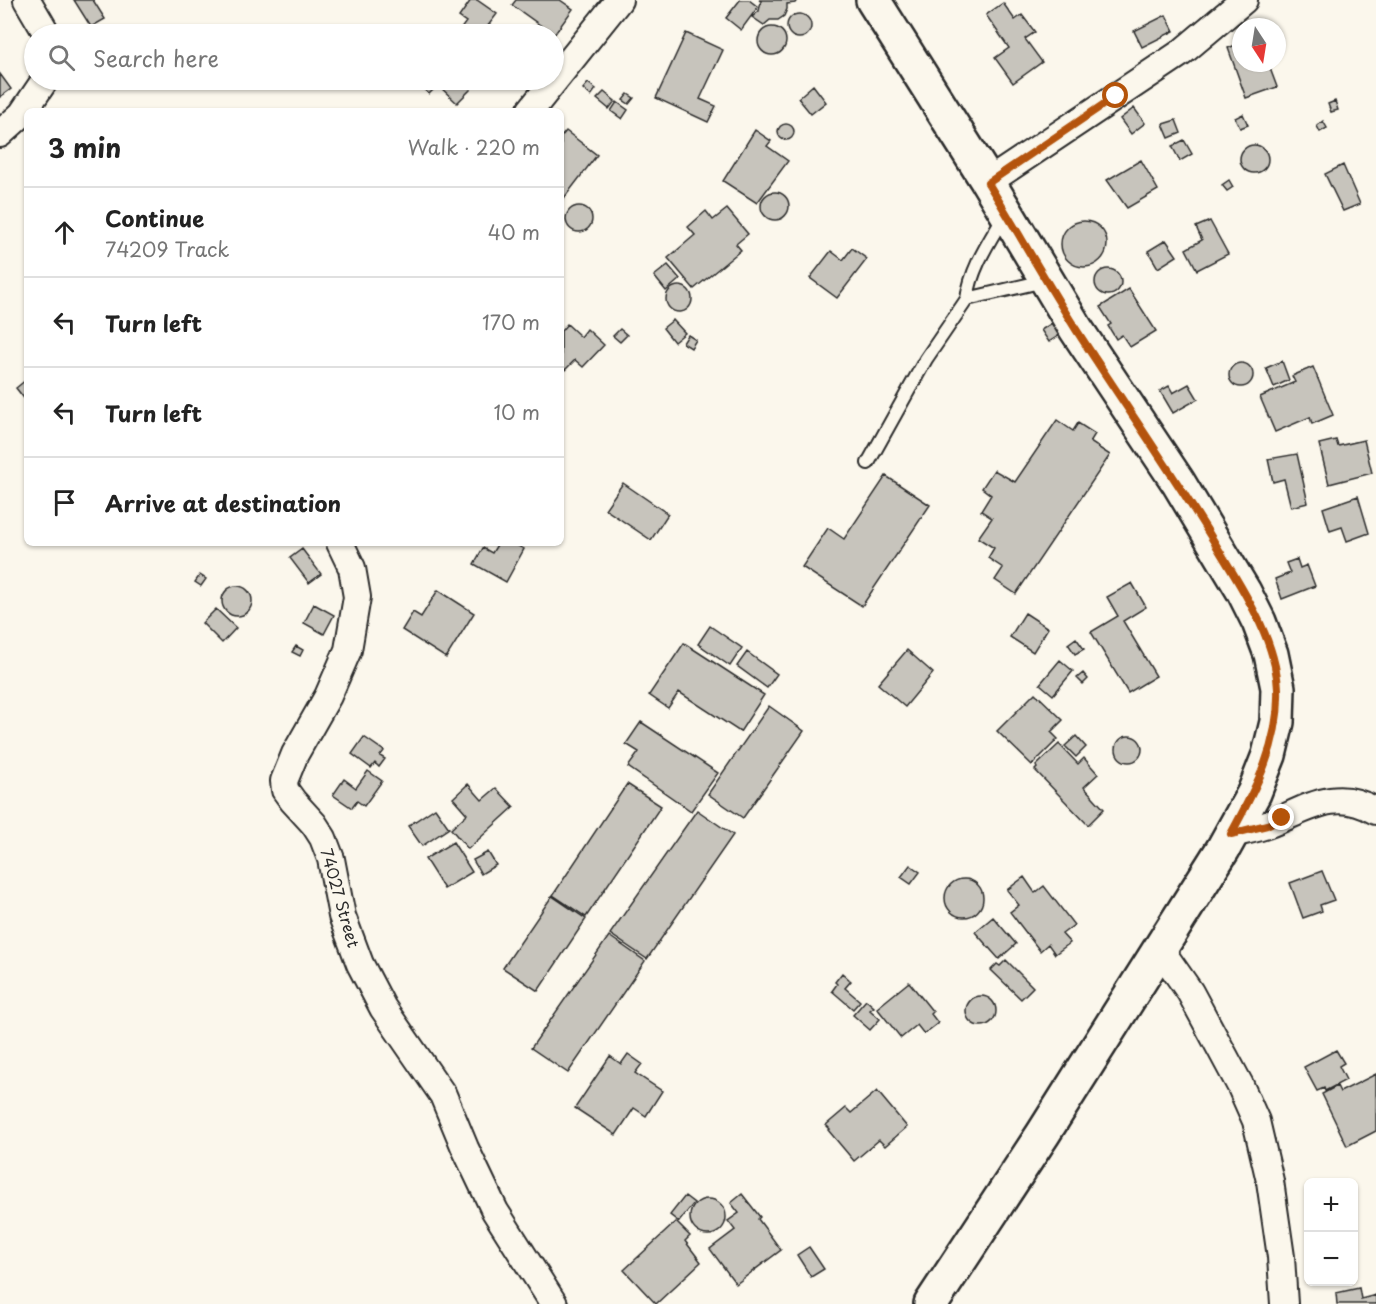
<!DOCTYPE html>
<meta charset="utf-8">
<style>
body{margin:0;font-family:"Playpen Sans",sans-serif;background:#f2f2f2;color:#222}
.controls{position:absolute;right:18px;bottom:18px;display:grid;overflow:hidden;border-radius:9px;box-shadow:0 2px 4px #0004}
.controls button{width:54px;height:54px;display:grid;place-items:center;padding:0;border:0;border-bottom:2px solid #e0e0e0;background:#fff;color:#222;font:30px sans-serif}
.compass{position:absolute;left:1232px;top:18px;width:54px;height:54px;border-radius:50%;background:#fff;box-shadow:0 2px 4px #0004;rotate:168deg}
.stop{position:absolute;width:18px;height:18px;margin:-14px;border:4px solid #b45309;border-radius:50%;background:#fff}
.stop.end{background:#b45309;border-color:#fff;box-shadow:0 2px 6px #0008}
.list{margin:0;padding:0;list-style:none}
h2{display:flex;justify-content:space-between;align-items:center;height:78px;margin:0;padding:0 24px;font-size:26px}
h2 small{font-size:20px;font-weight:400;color:#767676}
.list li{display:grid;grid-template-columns:39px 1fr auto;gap:18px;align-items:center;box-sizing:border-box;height:90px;padding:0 24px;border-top:2px solid #e0e0e0}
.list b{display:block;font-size:22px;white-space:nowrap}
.list p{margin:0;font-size:20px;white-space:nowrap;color:#767676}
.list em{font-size:20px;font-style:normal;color:#767676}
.icon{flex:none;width:33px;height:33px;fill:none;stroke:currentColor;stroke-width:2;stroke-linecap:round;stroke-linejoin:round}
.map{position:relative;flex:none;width:1376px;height:1304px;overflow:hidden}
.search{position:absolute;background:#fff;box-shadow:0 2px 4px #0004;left:24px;top:24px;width:540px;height:66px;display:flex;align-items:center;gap:15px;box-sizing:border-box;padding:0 21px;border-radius:33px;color:#767676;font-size:22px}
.panel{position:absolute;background:#fff;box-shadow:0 2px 4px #0004;left:24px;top:108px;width:540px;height:438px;border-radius:9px}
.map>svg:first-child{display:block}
</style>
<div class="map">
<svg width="1376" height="1304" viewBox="0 0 1376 1304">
<rect width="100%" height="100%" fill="#fbf7ec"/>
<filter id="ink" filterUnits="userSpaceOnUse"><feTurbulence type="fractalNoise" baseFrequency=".0167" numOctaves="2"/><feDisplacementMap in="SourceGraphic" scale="12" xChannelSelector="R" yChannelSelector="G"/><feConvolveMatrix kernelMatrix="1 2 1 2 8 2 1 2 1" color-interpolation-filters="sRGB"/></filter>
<g filter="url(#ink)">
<path fill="#c7c4bc" stroke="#2b2b2b" stroke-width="1.5" d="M 74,0 L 93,0 L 105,19 L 91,27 Z
M 471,0 L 477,0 L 497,14 L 484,31 L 490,34 L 457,34 L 466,22 L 459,17 Z
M 516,0 L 560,0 L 573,9 L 554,35 L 512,5 Z
M 740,0 L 749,0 L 758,7 L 741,30 L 726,18 Z
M 759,0 L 797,0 L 795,3 L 787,4 L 787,9 L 784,16 L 778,20 L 770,20 L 764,25 L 752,17 L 759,11 L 761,1 Z
M 1003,3 L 1015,20 L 1022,15 L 1035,32 L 1025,39 L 1042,62 L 1013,83 L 995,58 L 1009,48 L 986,15 Z
M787 26a12 12 0 1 1 24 0a12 12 0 1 1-24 0Z
M 1166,15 L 1174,31 L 1142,47 L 1134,31 Z
M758 41a14 14 0 1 1 28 0a14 14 0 1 1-28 0Z
M 686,33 L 723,50 L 700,99 L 716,106 L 708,122 L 656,98 Z
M 1241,43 L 1241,63 L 1268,63 L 1277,87 L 1246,98 L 1228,48 Z
M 0,74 L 11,89 L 0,97 Z
M 420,80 L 462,80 L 471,89 L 457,103 L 438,85 L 429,94 L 417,83 Z
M 588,83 L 596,89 L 591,96 L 583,89 Z
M 813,85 L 826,102 L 811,114 L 798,98 Z
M 604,92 L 615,101 L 609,109 L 597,99 Z
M 628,94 L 634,98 L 629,104 L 623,100 Z
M 1335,101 L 1338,110 L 1331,112 L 1328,104 Z
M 617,102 L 628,110 L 622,119 L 611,111 Z
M 1134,108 L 1145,123 L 1131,134 L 1120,119 Z
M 1243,114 L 1248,125 L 1240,128 L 1235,118 Z
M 1176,120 L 1181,133 L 1169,138 L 1163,124 Z
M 1323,121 L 1327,128 L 1320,132 L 1317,126 Z
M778 132a8 8 0 1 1 16 0a8 8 0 1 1-16 0Z
M 755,130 L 771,141 L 767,146 L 788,161 L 757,203 L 723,181 Z
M 566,131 L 597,155 L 561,202 L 561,137 Z
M 1184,140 L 1192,154 L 1180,161 L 1172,146 Z
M1240 159a14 14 0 1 1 28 0a14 14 0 1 1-28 0Z
M 1141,160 L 1158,190 L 1127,208 L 1107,180 Z
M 1343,165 L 1360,204 L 1343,211 L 1325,174 Z
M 1229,180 L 1233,187 L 1227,191 L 1222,185 Z
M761 206a14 14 0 1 1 28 0a14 14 0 1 1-28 0Z
M566 219a13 13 0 1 1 26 0a13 13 0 1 1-26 0Z
M 727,209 L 748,234 L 736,244 L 741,250 L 694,289 L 668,258 L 695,235 L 688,227 L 706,211 L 713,220 Z
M 1210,221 L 1228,254 L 1197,270 L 1186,249 L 1202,240 L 1196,227 Z
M1061 244a23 23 0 1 1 46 0a23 23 0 1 1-46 0Z
M 1166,240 L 1177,256 L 1158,268 L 1148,251 Z
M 852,248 L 867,259 L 837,298 L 810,278 L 831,251 L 843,260 Z
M 668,265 L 680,279 L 666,291 L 654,276 Z
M1095 282a13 13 0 1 1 26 0a13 13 0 1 1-26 0Z
M666 299a13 13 0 1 1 26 0a13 13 0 1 1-26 0Z
M 1129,289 L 1156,331 L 1130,347 L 1122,335 L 1116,339 L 1108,326 L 1111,324 L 1100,307 Z
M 673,320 L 685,333 L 674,342 L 663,328 Z
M 1052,323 L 1060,335 L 1049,342 L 1041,330 Z
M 567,324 L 581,337 L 587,329 L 604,345 L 583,367 L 575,360 L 565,370 L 561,366 L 561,331 Z
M 620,329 L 627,335 L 620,342 L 613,336 Z
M 688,335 L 696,340 L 691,348 L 683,343 Z
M 1282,361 L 1289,380 L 1274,387 L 1266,368 Z
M1229 375a12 12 0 1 1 24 0a12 12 0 1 1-24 0Z
M 1313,367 L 1333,415 L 1312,424 L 1310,417 L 1275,432 L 1260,397 L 1295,382 L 1292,376 Z
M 27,379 L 27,402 L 16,388 Z
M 1189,384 L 1198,399 L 1173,413 L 1160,391 L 1169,386 L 1173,393 Z
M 1057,420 L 1073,431 L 1078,423 L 1095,434 L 1090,442 L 1110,455 L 1016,594 L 995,580 L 1003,568 L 988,558 L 994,548 L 978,538 L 992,518 L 981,511 L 991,495 L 982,488 L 994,470 L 1015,482 Z
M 1336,440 L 1338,446 L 1364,440 L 1372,473 L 1329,484 L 1319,444 Z
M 1297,454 L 1308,503 L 1291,507 L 1284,479 L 1273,482 L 1268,459 Z
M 886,476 L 930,505 L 862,606 L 802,567 L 828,528 L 844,539 Z
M 623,483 L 668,514 L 651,540 L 605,509 Z
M 1358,496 L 1369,533 L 1347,541 L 1342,527 L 1330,531 L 1323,508 Z
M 498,543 L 513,543 L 524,549 L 506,582 L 474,564 L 483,548 L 492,553 Z
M 302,549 L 321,574 L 309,583 L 290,558 Z
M 1297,559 L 1300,568 L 1307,565 L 1315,586 L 1282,599 L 1275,579 L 1290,573 L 1286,563 Z
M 200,575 L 206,579 L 201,586 L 195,582 Z
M 1132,583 L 1146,607 L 1123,621 L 1156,676 L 1128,693 L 1091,632 L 1118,616 L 1107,597 Z
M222 601a15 15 0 1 1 30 0a15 15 0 1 1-30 0Z
M 438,590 L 474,613 L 446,658 L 402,630 L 413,612 L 421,617 Z
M 314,604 L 334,615 L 324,634 L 304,623 Z
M 216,609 L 236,628 L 222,643 L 202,623 Z
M 1025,613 L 1048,628 L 1033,652 L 1010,637 Z
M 710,626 L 742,648 L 730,666 L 698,644 Z
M 1076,638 L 1084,649 L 1075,654 L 1068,644 Z
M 684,643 L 764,695 L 740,732 L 679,692 L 668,708 L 649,695 Z
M 296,646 L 303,650 L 300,656 L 292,652 Z
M 907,650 L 933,673 L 905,707 L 878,684 Z
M 747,652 L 777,674 L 767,688 L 737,666 Z
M 1060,660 L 1073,671 L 1053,695 L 1040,684 Z
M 1083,673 L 1088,679 L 1083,684 L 1077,678 Z
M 1035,693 L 1063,720 L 1051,732 L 1058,739 L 1032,765 L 997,731 Z
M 769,706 L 804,731 L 743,818 L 708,794 Z
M 641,722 L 718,773 L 691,811 L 628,767 L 639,752 L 626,744 Z
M 1076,736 L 1086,747 L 1076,757 L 1065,746 Z
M1116 749a13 13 0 1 1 26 0a13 13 0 1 1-26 0Z
M 364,737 L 384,751 L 380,756 L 385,759 L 379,767 L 375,763 L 371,768 L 352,754 Z
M 1059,744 L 1078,764 L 1084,758 L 1098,774 L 1084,787 L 1104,809 L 1088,825 L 1035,770 L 1037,768 L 1036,766 Z
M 368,771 L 382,781 L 364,806 L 357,801 L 352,808 L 333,795 L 344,779 L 356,788 Z
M 468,784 L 482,800 L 496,788 L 514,807 L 468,849 L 451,829 L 467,814 L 453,798 Z
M 627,784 L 661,806 L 586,917 L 553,895 Z
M 435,808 L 449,828 L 422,846 L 408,826 Z
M 697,810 L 733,835 L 647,959 L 610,934 Z
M 453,842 L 472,872 L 444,889 L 425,859 Z
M 488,852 L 496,865 L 481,874 L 473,860 Z
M 910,865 L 920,872 L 911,884 L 901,877 Z
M 1322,871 L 1334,900 L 1320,905 L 1322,911 L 1303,918 L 1290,883 Z
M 1024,877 L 1035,893 L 1044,886 L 1074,925 L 1062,934 L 1070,943 L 1055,954 L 1048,944 L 1040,951 L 1010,912 L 1019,905 L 1007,890 Z
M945 898a19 19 0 1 1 38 0a19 19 0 1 1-38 0Z
M 552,896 L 586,919 L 538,991 L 503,968 Z
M 993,917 L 1016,944 L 999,959 L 975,932 Z
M 609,936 L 645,961 L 568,1073 L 531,1048 Z
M 1006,960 L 1033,987 L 1021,999 L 991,970 L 997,964 L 1000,966 Z
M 842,973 L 851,981 L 845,988 L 860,1001 L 853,1009 L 832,991 L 837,984 L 835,982 Z
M 909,982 L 933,1012 L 931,1014 L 938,1023 L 924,1034 L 917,1025 L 901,1038 L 877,1008 Z
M966 1011a15 15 0 1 1 30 0a15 15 0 1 1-30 0Z
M 866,1000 L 874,1007 L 870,1010 L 880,1019 L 870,1030 L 853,1015 Z
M 1336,1050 L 1344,1063 L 1339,1066 L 1346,1080 L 1325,1091 L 1324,1088 L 1317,1091 L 1304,1067 Z
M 628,1054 L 642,1064 L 635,1073 L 662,1091 L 646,1116 L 634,1108 L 616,1135 L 575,1108 L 610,1056 L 621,1064 Z
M 1376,1074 L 1376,1131 L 1347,1146 L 1322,1094 L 1337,1086 L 1340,1092 Z
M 877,1091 L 907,1127 L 885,1146 L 879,1140 L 854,1161 L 828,1130 L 830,1129 L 826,1125 L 846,1108 L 851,1113 Z
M 742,1194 L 760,1217 L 758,1219 L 781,1250 L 736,1284 L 710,1249 L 735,1230 L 728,1221 L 739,1213 L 731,1203 Z
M 685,1196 L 694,1203 L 679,1222 L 670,1215 Z
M690 1217a18 18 0 1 1 36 0a18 18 0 1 1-36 0Z
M 676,1222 L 690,1236 L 685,1241 L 701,1262 L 656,1304 L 624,1270 Z
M 809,1247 L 824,1269 L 811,1277 L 797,1255 Z
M 1359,1288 L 1361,1299 L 1376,1295 L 1376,1304 L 1337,1304 L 1336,1293 Z"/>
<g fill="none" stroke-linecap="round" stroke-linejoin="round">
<defs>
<path id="lane" d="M 967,299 C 971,268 989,242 1004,216
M 868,463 L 926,359 L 967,299 L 1044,281"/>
<path id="street" d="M 27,0 L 47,34
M 530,111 L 619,0
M 0,134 L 22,114 L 45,80
M 988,182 L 1181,53 L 1244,0
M 340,543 L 352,568 L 357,597 L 348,650 L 328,696 L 295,754 L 284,781 L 285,790 L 293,801 L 314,824 L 323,838 L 331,859 L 342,916 L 360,964 L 383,1008 L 443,1095 L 465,1148 L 495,1211 L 554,1304
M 1231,834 C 1243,831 1256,829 1267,825 C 1306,810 1334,786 1376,811
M 1160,949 L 1190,992 L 1240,1085 L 1256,1121 L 1270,1181 L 1281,1257 L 1284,1304"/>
<path id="secondary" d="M 873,0 L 988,182 L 1076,329 L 1178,482 L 1244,592 L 1259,622 L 1271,654 L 1278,688 L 1277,722 L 1269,755 L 1254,793 L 1223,849 L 1043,1134 L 931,1304"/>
</defs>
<use href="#lane" stroke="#2b2b2b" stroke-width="16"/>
<use href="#street" stroke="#2b2b2b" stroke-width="30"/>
<use href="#secondary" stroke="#2b2b2b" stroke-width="38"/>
<use href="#lane" stroke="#fbf7ec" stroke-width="12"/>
<use href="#street" stroke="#fbf7ec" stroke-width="26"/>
<use href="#secondary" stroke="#fbf7ec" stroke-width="33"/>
</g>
</g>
<g fill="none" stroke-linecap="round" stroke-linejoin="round" filter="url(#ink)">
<path stroke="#b45309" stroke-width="8" d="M 1116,96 L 988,183 C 1018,232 1046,282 1077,331 C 1122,401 1170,469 1213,540 C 1239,584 1276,637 1278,689 C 1280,743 1256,788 1231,834 L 1267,825 L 1282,818"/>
</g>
<g text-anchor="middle" stroke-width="6" stroke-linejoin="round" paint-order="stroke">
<g font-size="16" fill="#2b2b2b" stroke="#fbf7ec">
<text transform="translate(340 898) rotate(74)" y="6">74027 Street</text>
</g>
</g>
</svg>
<div class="controls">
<button>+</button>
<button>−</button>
</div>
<svg class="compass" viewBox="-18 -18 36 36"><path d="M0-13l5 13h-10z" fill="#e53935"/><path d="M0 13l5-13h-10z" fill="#767676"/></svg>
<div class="stop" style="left:1116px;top:96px"></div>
<div class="stop end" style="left:1282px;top:818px"></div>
<div class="search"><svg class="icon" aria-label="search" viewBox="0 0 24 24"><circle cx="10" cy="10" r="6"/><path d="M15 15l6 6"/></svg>Search here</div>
<section class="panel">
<h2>3 min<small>Walk · 220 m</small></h2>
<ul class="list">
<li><svg class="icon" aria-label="ahead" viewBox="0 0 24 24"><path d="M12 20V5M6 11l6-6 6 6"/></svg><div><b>Continue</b><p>74209 Track</p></div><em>40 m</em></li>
<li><svg class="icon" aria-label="left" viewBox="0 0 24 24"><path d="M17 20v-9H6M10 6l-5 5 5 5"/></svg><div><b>Turn left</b></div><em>170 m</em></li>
<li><svg class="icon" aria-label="left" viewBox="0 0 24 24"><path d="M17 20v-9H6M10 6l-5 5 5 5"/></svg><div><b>Turn left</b></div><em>10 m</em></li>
<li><svg class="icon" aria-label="arrive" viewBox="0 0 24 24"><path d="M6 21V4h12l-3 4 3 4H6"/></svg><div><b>Arrive at destination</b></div></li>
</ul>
</section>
</div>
